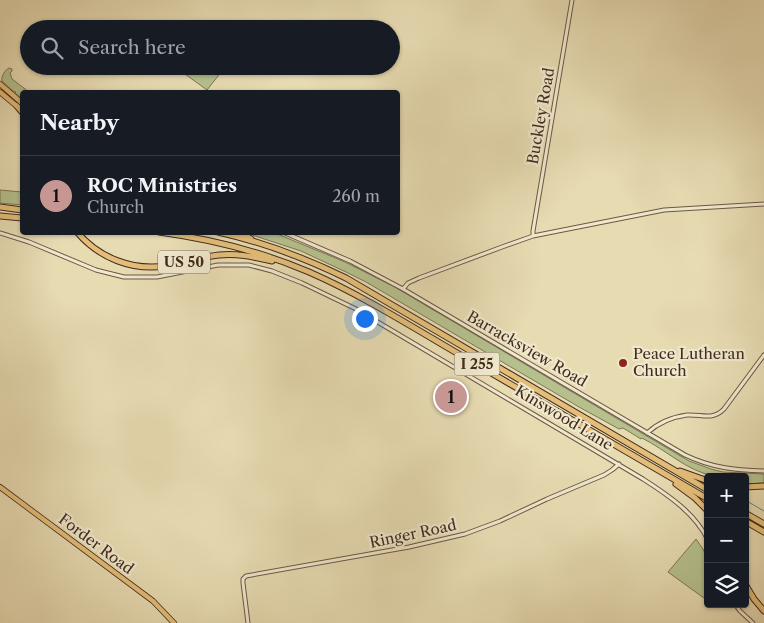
<!DOCTYPE html>
<meta charset="utf-8">
<style>
body{margin:0;font-family:"Libre Caslon Text",serif;background:#242831;color:#f1f3f6}
.controls{position:absolute;right:15px;bottom:15px;display:grid;overflow:hidden;border-radius:5px;box-shadow:0 1px 4px #0004}
.controls button{width:45px;height:45px;display:grid;place-items:center;padding:0;border:0;border-bottom:1px solid #363941;background:#171b24;color:#f1f3f6;font:25px sans-serif}
.you{position:absolute;left:364px;top:318px;width:18px;height:18px;margin:-12px;border:4px solid #fff;border-radius:50%;background:#1a73e8;box-shadow:0 0 0 8px #1a73e833}
.badge{display:grid;place-items:center;width:32px;height:32px;border-radius:50%;background:#c59692;color:#111;font-size:16px;font-weight:700}
.pin{position:absolute;translate:-50% -50%;border:2px solid #fff;box-shadow:0 1px 5px #0006}
.list{margin:0;padding:0;list-style:none}
h2{display:flex;justify-content:space-between;align-items:center;height:65px;margin:0;padding:0 20px;font-size:21px}
h2 small{font-size:16px;font-weight:400;color:#9ea1a6}
.list li{display:grid;grid-template-columns:32px 1fr auto;gap:15px;align-items:center;box-sizing:border-box;height:80px;padding:0 20px;border-top:1px solid #363941}
.list b{display:block;font-size:19px;white-space:nowrap}
.list p{margin:0;font-size:16px;white-space:nowrap;color:#9ea1a6}
.list em{font-size:16px;font-style:normal;color:#9ea1a6}
.icon{flex:none;width:28px;height:28px;fill:none;stroke:currentColor;stroke-width:2;stroke-linecap:round;stroke-linejoin:round}
.map{position:relative;flex:none;width:764px;height:623px;overflow:hidden}
.search{position:absolute;background:#171b24;box-shadow:0 1px 4px #0004;left:20px;top:20px;width:380px;height:55px;display:flex;align-items:center;gap:12px;box-sizing:border-box;padding:0 18px;border-radius:28px;color:#9ea1a6;font-size:19px}
.panel{position:absolute;background:#171b24;box-shadow:0 1px 4px #0004;left:20px;top:90px;width:380px;height:145px;border-radius:5px}
.map>svg:first-child{display:block}
</style>
<div class="map">
<svg width="764" height="623" viewBox="0 0 764 623">
<rect width="100%" height="100%" fill="#e7dbb2"/>
<filter id="stains"><feTurbulence type="fractalNoise" baseFrequency=".004" numOctaves="4"/><feColorMatrix values="0 0 0 0 .2 0 0 0 0 .09 0 0 0 0 .02 0 0 0 .5 -.17"/></filter>
<radialGradient id="worn" r=".72"><stop offset=".6" stop-color="#630" stop-opacity="0"/><stop offset="1" stop-color="#630" stop-opacity=".3"/></radialGradient>
<path fill="#b5c08d" stroke="#7c7656" d="M 174,66 L 226,66 L 207,90 Z
M 9,68 L 12,69 L 12,71 L 10,73 L 12,79 L 29,92 L 22,92 L 22,99 L 15,93 L 16,92 L 13,91 L 2,81 C 1,76 5,70 9,68 Z
M 0,190 L 22,192 L 22,205 L 0,203 Z
M 246,233 L 275,233 L 345,262 L 393,286 L 689,461 L 711,469 L 723,472 L 764,474 L 764,483 L 745,484 L 745,477 C 735,477 724,478 714,476 C 687,471 666,450 642,438 L 641,439 L 623,428 L 619,429 L 579,407 L 366,282 L 346,272 L 301,251 Z
M 696,539 L 703,549 L 708,561 L 708,601 L 668,572 Z"/>
<g fill="none" stroke-linecap="round" stroke-linejoin="round">
<path stroke="#77817a" stroke-width="1" d="M 745,500 L 764,511"/>
<defs>
<path id="minor" d="M 283,232 L 350,261 L 403,289 L 685,455 C 712,468 735,470 764,471
M 0,233 L 29,242 L 96,270 L 124,277 L 157,277 L 218,265 L 249,265 L 272,271 L 302,283 L 354,308 L 643,479 C 668,495 695,513 708,540
M 533,236 L 533,231 L 572,0
M 403,289 L 408,283 L 419,278 L 502,247 L 533,236 L 553,232 L 664,210 L 764,204
M 647,433 C 658,423 672,417 687,415 C 702,414 712,421 724,409 L 764,355
M 735,604 L 740,611 L 753,623
M 248,623 L 243,583 L 243,579 L 246,576 L 409,547 L 465,534 L 500,521 L 547,499 L 604,475 L 612,470 L 619,464"/>
<path id="major" d="M 0,84 L 22,103
M 0,92 L 19,108
M 0,487 L 153,601 L 174,623"/>
<path id="highway" d="M 17,106 L 22,112
M 0,207 L 22,210
M 0,216 L 22,218
M 77,232 C 99,258 132,271 166,266 C 184,263 201,257 219,255 C 237,253 254,257 272,261
M 159,232 C 211,239 262,252 309,272 C 364,296 417,330 469,360 C 549,406 628,453 708,499
M 218,232 C 263,242 305,258 346,278 L 708,490
M 239,232 L 246,236 L 251,239
M 680,471 L 708,481
M 676,484 L 695,498 L 708,511
M 745,487 L 764,486
M 745,513 L 764,524
M 745,521 L 764,532
M 745,584 L 754,599 L 764,611"/>
</defs>
<use href="#minor" stroke="#6c5844" stroke-width="5"/>
<use href="#major" stroke="#432c1f" stroke-width="6"/>
<use href="#highway" stroke="#432c1f" stroke-width="7"/>
<use href="#minor" stroke="#efe8cd" stroke-width="3"/>
<use href="#major" stroke="#e4be79" stroke-width="4.5"/>
<use href="#highway" stroke="#e4be79" stroke-width="5"/>
</g>
<circle fill="#8f2418" stroke="#efe8cd" stroke-width="2" cx="623" cy="363" r="5"/>
<g text-anchor="middle" stroke-width="4.5" stroke-linejoin="round" paint-order="stroke">
<g fill="#efe8cd" stroke="#776453" stroke-width="1">
<rect x="158" y="250.5" width="52" height="23" rx="4"/>
<rect x="454.5" y="352.5" width="45" height="23" rx="4"/>
</g>
<g font-size="14" font-weight="bold" fill="#432c1f">
<text x="184" y="267">US 50</text>
<text x="477" y="369">I 255</text>
</g>
<g font-size="15" fill="#432c1f" stroke="#efe8cd">
<text transform="translate(541 116) rotate(-80)" y="5">Buckley Road</text>
<text transform="translate(527 349) rotate(30)" y="5">Barracksview Road</text>
<text transform="translate(564 418) rotate(31)" y="5">Kinswood Lane</text>
<text transform="translate(413 534) rotate(-12)" y="5">Ringer Road</text>
<text transform="translate(96 544) rotate(37)" y="5">Forder Road</text>
</g>
<g font-size="15" fill="#432c1f" stroke="#efe8cd" text-anchor="start">
<text x="633" y="359">Peace Lutheran<tspan x="633" dy="17">Church</tspan></text>
</g>
</g>
<rect width="100%" height="100%" filter="url(#stains)"/>
<rect width="100%" height="100%" fill="url(#worn)"/>
</svg>
<div class="controls">
<button>+</button>
<button>−</button>
<button><svg class="icon" aria-label="layers" viewBox="0 0 24 24"><path d="M12 4l9 5-9 5-9-5zM3 14l9 5 9-5"/></svg></button>
</div>
<div class="you"></div>
<div class="pin badge" style="left:451px;top:397px">1</div>
<div class="search"><svg class="icon" aria-label="search" viewBox="0 0 24 24"><circle cx="10" cy="10" r="6"/><path d="M15 15l6 6"/></svg>Search here</div>
<section class="panel">
<h2>Nearby<small></small></h2>
<ul class="list">
<li><span class="badge">1</span><div><b>ROC Ministries</b><p>Church</p></div><em>260 m</em></li>
</ul>
</section>
</div>
